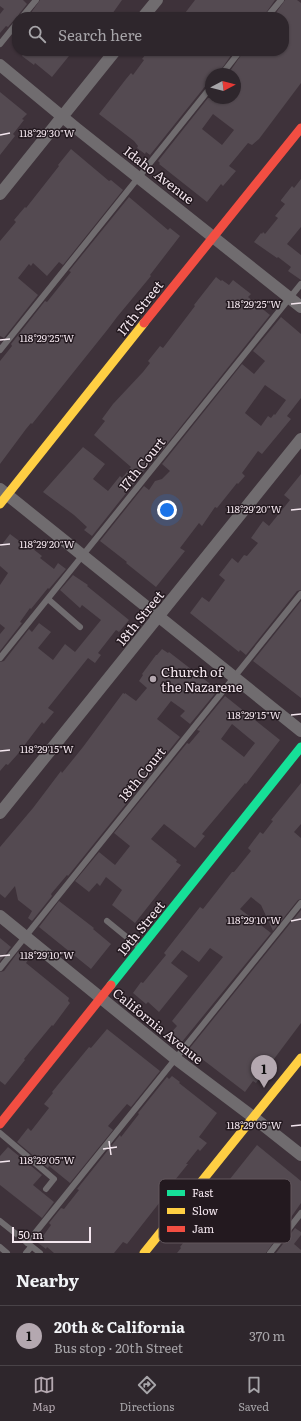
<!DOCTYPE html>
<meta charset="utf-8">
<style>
body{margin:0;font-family:Literata,serif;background:#3a3238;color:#f1f3f6}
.compass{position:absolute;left:205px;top:68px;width:36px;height:36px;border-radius:50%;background:#2e262c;box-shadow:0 1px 3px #0004;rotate:83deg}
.scale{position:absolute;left:12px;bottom:10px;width:79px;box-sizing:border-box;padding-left:4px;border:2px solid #f4e7ef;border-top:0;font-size:11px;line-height:14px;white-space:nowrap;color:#f4e7ef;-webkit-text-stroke:3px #23191f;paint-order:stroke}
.you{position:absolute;left:167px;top:510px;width:14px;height:14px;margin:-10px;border:3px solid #fff;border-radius:50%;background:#1a73e8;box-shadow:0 0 0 6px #1a73e833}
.badge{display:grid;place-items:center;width:26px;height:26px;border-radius:50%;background:#b4a8b0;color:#111;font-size:13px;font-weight:700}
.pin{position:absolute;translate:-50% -33px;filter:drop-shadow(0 1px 2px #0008)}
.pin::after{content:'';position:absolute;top:21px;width:14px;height:12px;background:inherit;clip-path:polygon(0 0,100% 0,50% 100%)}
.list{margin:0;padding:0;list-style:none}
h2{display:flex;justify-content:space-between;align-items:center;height:52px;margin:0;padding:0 16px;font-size:17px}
h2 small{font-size:13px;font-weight:400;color:#a7a5a9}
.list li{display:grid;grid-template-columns:26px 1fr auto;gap:12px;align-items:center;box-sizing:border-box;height:60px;padding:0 16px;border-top:1px solid #494348}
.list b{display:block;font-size:15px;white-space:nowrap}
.list p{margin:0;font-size:13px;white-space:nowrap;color:#a7a5a9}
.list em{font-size:13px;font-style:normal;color:#a7a5a9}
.icon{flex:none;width:22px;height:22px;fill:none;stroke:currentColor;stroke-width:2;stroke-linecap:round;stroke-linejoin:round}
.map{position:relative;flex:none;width:301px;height:1253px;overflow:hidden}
.search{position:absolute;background:#2e262c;box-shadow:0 1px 3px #0004;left:12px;right:12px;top:12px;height:44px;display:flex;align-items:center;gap:10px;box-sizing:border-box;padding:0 14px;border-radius:16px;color:#a7a5a9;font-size:15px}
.sheet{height:112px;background:#2e262c}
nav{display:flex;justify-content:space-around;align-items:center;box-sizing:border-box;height:56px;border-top:1px solid #494348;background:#2e262c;font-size:11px;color:#a7a5a9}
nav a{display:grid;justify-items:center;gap:2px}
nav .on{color:#b4a8b0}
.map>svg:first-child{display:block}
</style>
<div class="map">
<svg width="301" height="1253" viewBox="0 0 301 1253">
<rect width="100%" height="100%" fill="#3e323a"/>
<path fill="#544a51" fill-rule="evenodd" d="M 0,0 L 23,0 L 27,4 L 19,14 L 17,19 L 14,20 L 8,27 L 6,26 L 0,33 L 0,14 L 4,9 L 0,6 Z
M 40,0 L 122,0 L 110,17 L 73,17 L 66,12 L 62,17 L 28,17 Z
M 195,0 L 275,0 L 263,17 L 182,17 Z
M 285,0 L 297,0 L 301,3 L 301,83 L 259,139 L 252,145 L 248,143 L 229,166 L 236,171 L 223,186 L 221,184 L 207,202 L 159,164 L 160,163 L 158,161 L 208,98 L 235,98 L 235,74 L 228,74 L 244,51 L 284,51 L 284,17 L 273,17 ZM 213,114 L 234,130 L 222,145 L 202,129 Z
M 26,51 L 73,51 L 52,77 L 35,63 L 34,65 L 22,56 Z
M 148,51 L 234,51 L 218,74 L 211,74 L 211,79 L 150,155 L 146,152 L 145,154 L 137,148 L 138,146 L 134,141 L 99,114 L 126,79 L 131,73 L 133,75 L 144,60 L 142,59 Z
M 0,92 L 27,114 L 22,119 L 24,120 L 13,134 L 15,136 L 0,155 Z
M 71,149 L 109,181 L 111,180 L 123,190 L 63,265 L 59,262 L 47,276 L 33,263 L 31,266 L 29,264 L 18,278 L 38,295 L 4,338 L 0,336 L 0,241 L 16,222 L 14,220 L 25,207 L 26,208 L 59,166 L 58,165 Z
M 301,179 L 301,227 L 287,244 L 301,255 L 301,280 L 288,271 L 291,267 L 278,257 L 277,258 L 254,242 L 261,233 L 262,234 L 263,232 L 265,234 L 278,218 L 275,216 L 285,204 L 281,201 L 281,200 L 292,186 L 294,188 Z
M 129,197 L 168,230 L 170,228 L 180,236 L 150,275 L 151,276 L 117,317 L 108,329 L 32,424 L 31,423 L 26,429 L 0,464 L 0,361 L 12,346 L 11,344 L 45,301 L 47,302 L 71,272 L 69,271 Z
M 216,277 L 221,281 L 222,280 L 229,285 L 233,280 L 251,294 L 248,297 L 270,315 L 155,459 L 154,458 L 92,536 L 84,530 L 87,527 L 74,515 L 43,492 L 83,447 L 105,464 L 93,479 L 108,491 L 120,476 L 122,478 L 131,467 L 94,435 L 105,421 L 102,419 L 113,404 L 143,372 L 150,363 L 148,361 L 160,346 L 163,348 L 195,306 L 194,305 Z
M 281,317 L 301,334 L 301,398 L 287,416 L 291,419 L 262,454 L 258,451 L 242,473 L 245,476 L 238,484 L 237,483 L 217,508 L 215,507 L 202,526 L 199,523 L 180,548 L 185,551 L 156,587 L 126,563 L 127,562 L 100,541 L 144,486 L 149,490 L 155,481 L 162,479 L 170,471 L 162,464 L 242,364 L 254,374 L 265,361 L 253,351 ZM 265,385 L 286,400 L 275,415 L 274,414 L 271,418 L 268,416 L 261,426 L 245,413 Z
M 301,474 L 301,590 L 297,591 L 246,655 L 240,650 L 239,652 L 190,613 L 202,597 L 209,602 L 225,580 L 219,575 L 232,558 L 238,563 L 244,555 L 247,556 L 258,543 L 251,538 L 263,521 L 269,526 L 290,500 L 284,495 Z
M 10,534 L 22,543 L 23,541 L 42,556 L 40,558 L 54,569 L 58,563 L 66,569 L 49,589 L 48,588 L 31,609 L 30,608 L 20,622 L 22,623 L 0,651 L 0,634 L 5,628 L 0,624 L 0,585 L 8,573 L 0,566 L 0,547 Z
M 73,575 L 88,585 L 87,586 L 129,620 L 119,632 L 116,630 L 98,653 L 101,655 L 95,663 L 88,658 L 48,708 L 54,712 L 44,724 L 42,722 L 17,755 L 8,765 L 6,764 L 0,771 L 0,662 L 4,661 L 29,629 L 32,632 L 39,623 L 51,632 L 38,648 L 53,660 L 65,644 L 75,652 L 101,620 L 82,605 L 80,608 L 60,590 Z
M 301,601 L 301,698 L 253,661 Z
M 162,649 L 168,653 L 169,652 L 218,690 L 190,724 L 180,716 L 185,711 L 171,701 L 157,719 L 180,737 L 68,876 L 67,875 L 51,894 L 52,896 L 32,921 L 28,918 L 32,911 L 18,900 L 15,886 L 5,898 L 0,894 L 0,847 L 33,808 L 61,771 L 62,773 L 83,747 L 123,693 L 125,694 L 125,693 L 136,701 L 147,688 L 139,681 L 143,675 L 142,674 L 156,655 L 157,655 Z
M 225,696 L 280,740 L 246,784 L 245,783 L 202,834 L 205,836 L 195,848 L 164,824 L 151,839 L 177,860 L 176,862 L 181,865 L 135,923 L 112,905 L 122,890 L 106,877 L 100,886 L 97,883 L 89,892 L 75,881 L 99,852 L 115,865 L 130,846 L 114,833 L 187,743 L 189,744 L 200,731 L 197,730 ZM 232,724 L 255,743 L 244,757 L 221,739 Z
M 301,783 L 301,824 L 294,832 L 301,838 L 301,899 L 298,900 L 273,931 L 261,905 L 251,897 L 240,909 L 271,933 L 181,1043 L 170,1034 L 177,1026 L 172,1021 L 223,957 L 210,948 L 199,962 L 182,950 L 171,963 L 188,976 L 159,1012 L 148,1002 L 146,1004 L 133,993 L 141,982 L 143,983 L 166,955 L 164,953 L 200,907 L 203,909 L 232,872 L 234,872 L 251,851 L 248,848 L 260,832 L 263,834 L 273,821 L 271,820 Z
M 59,901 L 94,928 L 93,929 L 111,944 L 91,969 L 39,927 Z
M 301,910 L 301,1023 L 256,1083 L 253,1081 L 245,1092 L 189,1049 Z
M 0,938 L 11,947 L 0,961 Z
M 18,952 L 29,959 L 26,963 L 69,998 L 68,1001 L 70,1003 L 53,1026 L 52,1025 L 24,1059 L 25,1060 L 5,1085 L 0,1081 L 0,972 L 4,971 Z
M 107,1029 L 160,1071 L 131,1107 L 127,1104 L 108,1126 L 113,1130 L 70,1183 L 49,1166 L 48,1168 L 17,1142 L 28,1128 L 31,1131 L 49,1108 L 44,1104 L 53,1093 L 52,1092 L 89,1047 L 91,1048 Z
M 172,1076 L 180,1082 L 179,1083 L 217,1113 L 199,1137 L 207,1143 L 200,1151 L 198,1149 L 186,1164 L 188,1164 L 175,1180 L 178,1182 L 162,1203 L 160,1202 L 127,1244 L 123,1242 L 114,1253 L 54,1253 L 47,1247 L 46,1249 L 38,1243 L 51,1225 L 49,1223 L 61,1208 L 64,1209 L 79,1190 L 77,1189 L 120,1135 L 121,1137 L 139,1114 L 138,1113 L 167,1077 L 169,1079 Z
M 257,1145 L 301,1181 L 301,1203 L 266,1253 L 177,1253 L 181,1248 L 180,1247 L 197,1225 L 197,1222 L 224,1190 L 222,1189 Z
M 8,1147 L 42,1175 L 33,1185 L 54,1202 L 42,1218 L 0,1185 L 0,1156 Z
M 295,1228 L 301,1232 L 301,1235 L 294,1244 L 301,1250 L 301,1253 L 276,1253 Z"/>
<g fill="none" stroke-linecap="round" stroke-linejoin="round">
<path stroke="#706c6f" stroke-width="6" d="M 22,17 L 36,0
M 267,17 L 281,0
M 0,44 L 17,23
M 222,74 L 240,51
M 0,350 L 211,87
M 48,599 L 80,627
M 0,658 L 301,284
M 107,921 L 140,948
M 0,968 L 301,594
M 0,1133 L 54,1179 L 46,1189
M 0,1221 L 40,1253
M 27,1243 L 301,903
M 0,1247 L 7,1253
M 26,1253 L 31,1247
M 270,1253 L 301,1213"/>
<path stroke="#706c6f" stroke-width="12" d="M 143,17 L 157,0
M 0,65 L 76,128 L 301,307
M 0,194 L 115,51
M 0,489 L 301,731
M 0,813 L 301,439
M 0,916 L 176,1059 L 253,1117 L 301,1155"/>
<path stroke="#16e098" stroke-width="9" d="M 111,985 L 301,747"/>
<path stroke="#ffcf43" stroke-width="9" d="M 0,504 L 144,323
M 144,1253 L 301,1058"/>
<path stroke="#f24e42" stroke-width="9" d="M 144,323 L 301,128
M 0,1124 L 111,985"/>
</g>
<path fill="none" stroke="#f4e7ef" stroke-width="1.5" d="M 0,135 L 10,133M 291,304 L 301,303M 0,340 L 10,339M 291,510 L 301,509M 0,545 L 10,544M 291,715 L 301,714M 0,751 L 10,750M 291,921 L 301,919M 0,956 L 10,955M 291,1126 L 301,1125M 109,1141 L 111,1155M 103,1149 L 117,1147M 0,1162 L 10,1161"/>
<circle fill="#b4a8b0" stroke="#23191f" stroke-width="1.5" cx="153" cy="679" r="4"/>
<g text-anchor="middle" stroke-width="3" stroke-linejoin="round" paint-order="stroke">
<g font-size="13" fill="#f4e7ef" stroke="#23191f">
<text transform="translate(159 175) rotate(38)" y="5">Idaho Avenue</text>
<text transform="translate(140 308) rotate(-52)" y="5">17th Street</text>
<text transform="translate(142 464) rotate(-51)" y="5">17th Court</text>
<text transform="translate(140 618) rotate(-51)" y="5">18th Street</text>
<text transform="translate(142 774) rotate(-51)" y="5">18th Court</text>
<text transform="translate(141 928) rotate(-51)" y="5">19th Street</text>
<text transform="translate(158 1026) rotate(39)" y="5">California Avenue</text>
</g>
<g font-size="13" fill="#f4e7ef" stroke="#23191f" text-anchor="start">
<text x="161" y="677">Church of<tspan x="161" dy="15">the Nazarene</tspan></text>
</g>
</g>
<rect x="159" y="1179" width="132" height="64" rx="6" fill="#23191f" stroke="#62575d" stroke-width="1"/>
<rect x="167" y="1190" width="18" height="6" fill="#16e098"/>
<rect x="167" y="1208" width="18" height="6" fill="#ffcf43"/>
<rect x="167" y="1226" width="18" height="6" fill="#f24e42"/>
<g font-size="11" fill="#f4e7ef">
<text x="192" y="1197">Fast</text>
<text x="192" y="1215">Slow</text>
<text x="192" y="1233">Jam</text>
</g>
<g font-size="10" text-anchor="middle" fill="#f4e7ef" stroke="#23191f" stroke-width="3" stroke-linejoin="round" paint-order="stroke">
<text x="47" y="137">118°29'30"W</text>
<text x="254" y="308">118°29'25"W</text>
<text x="47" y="342">118°29'25"W</text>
<text x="254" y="513">118°29'20"W</text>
<text x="47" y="548">118°29'20"W</text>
<text x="254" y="719">118°29'15"W</text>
<text x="47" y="753">118°29'15"W</text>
<text x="254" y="924">118°29'10"W</text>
<text x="47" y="959">118°29'10"W</text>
<text x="254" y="1129">118°29'05"W</text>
<text x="47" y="1164">118°29'05"W</text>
</g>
</svg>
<svg class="compass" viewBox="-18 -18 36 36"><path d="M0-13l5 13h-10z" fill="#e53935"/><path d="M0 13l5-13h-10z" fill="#a7a5a9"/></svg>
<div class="scale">50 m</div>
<div class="you"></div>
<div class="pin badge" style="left:264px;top:1088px">1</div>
<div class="search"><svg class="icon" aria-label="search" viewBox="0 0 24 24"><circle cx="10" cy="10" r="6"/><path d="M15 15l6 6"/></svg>Search here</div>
</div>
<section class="sheet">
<h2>Nearby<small></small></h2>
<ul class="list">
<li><span class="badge">1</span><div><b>20th &amp; California</b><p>Bus stop · 20th Street</p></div><em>370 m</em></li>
</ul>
</section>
<nav>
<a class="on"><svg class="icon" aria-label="map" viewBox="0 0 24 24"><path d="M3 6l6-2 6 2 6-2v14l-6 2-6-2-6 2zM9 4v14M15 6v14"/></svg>Map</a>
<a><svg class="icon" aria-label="directions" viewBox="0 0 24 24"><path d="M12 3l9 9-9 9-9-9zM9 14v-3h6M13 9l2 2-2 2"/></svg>Directions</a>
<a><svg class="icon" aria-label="saved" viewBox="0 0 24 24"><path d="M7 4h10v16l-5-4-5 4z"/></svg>Saved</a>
</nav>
